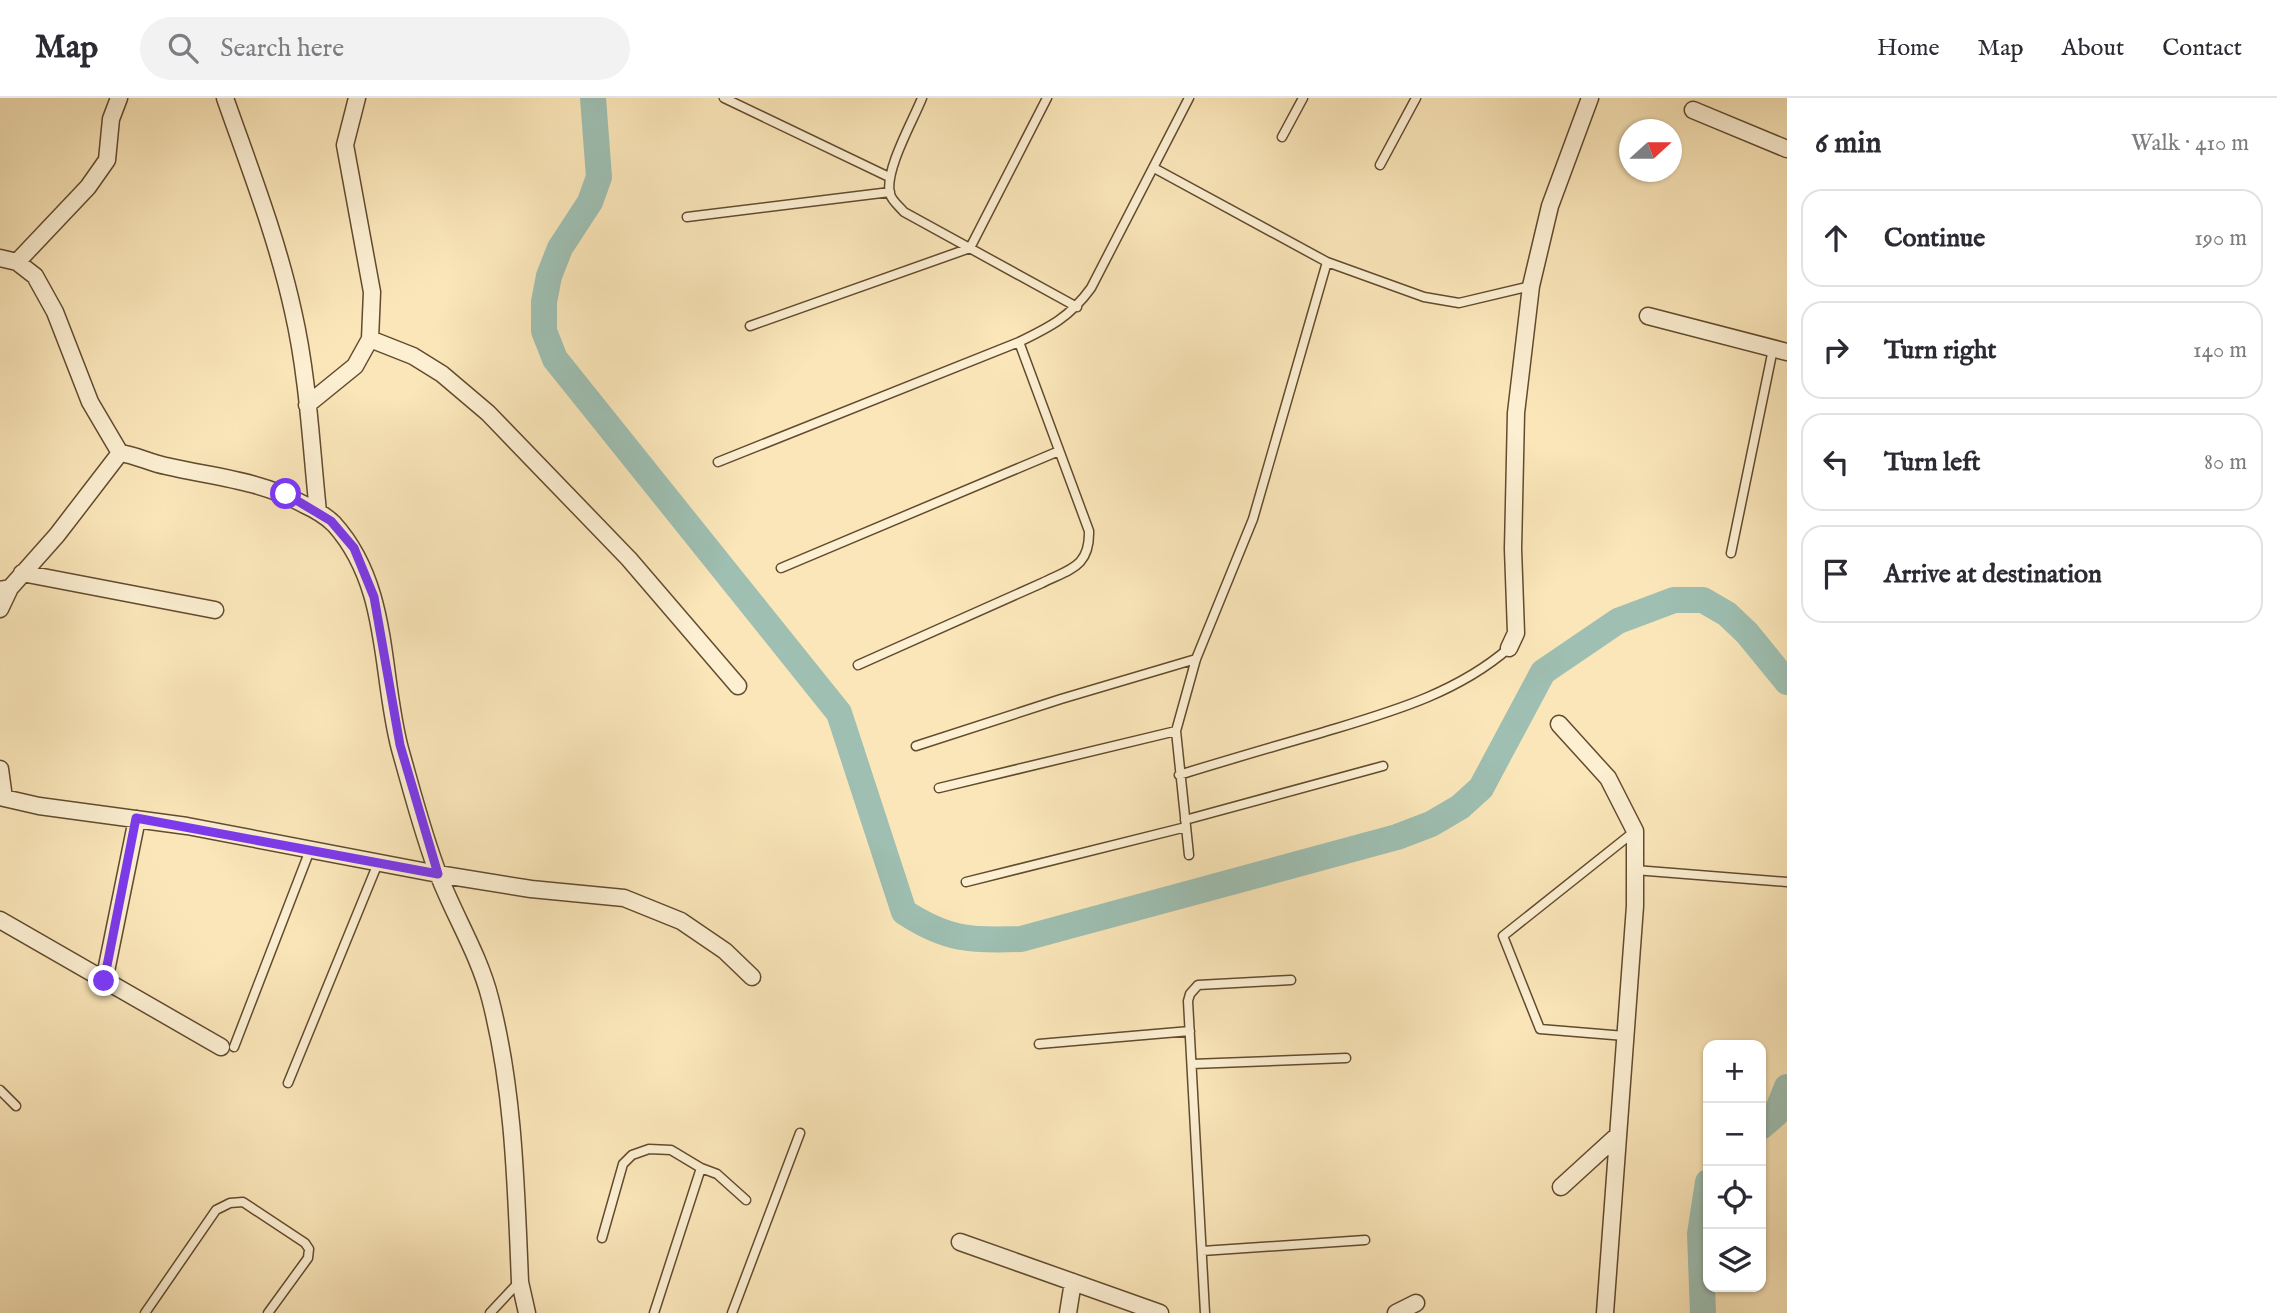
<!DOCTYPE html>
<meta charset="utf-8">
<style>
body{margin:0;font-family:"IM FELL English",serif;background:#f2f2f3;color:#2b2b33}
.controls{position:absolute;right:21px;bottom:21px;display:grid;overflow:hidden;border-radius:14px;box-shadow:0 2px 5px #0004}
.controls button{width:63px;height:63px;display:grid;place-items:center;padding:0;border:0;border-bottom:2px solid #e1e1e2;background:#fff;color:#2b2b33;font:35px sans-serif}
.compass{position:absolute;left:1619px;top:21px;width:63px;height:63px;border-radius:50%;background:#fff;box-shadow:0 2px 5px #0004;rotate:69deg}
.stop{position:absolute;width:21px;height:21px;margin:-16px;border:5px solid #7c3aed;border-radius:50%;background:#fff}
.stop.end{background:#7c3aed;border-color:#fff;box-shadow:0 2px 7px #0008}
.list{margin:0;padding:0;list-style:none}
h2{display:flex;justify-content:space-between;align-items:center;height:91px;margin:0;padding:0 28px;font-size:30px}
h2 small{font-size:23px;font-weight:400;color:#7c7c81}
.list li{display:grid;grid-template-columns:46px 1fr auto;gap:21px;align-items:center;box-sizing:border-box;height:98px;margin:0 14px 14px;padding:0 14px;border:2px solid #e1e1e2;border-radius:21px}
.list b{display:block;font-size:26px;white-space:nowrap}
.list em{font-size:23px;font-style:normal;color:#7c7c81}
.icon{flex:none;width:38px;height:38px;fill:none;stroke:currentColor;stroke-width:2;stroke-linecap:round;stroke-linejoin:round}
.map{position:relative;flex:none;width:1787px;height:1215px;overflow:hidden}
header{display:flex;align-items:center;gap:42px;box-sizing:border-box;height:98px;padding:0 35px;background:#fff;border-bottom:2px solid #e1e1e2}
header strong{font-size:33px}
nav{display:flex;gap:38px;margin-inline-start:auto;font-size:24px}
.search{width:490px;height:63px;background:#f2f2f3;display:flex;align-items:center;gap:18px;box-sizing:border-box;padding:0 24px;border-radius:38px;color:#7c7c81;font-size:26px}
main{display:flex}
aside{flex:1;background:#fff}
.map>svg:first-child{display:block}
</style>
<header>
<strong>Map</strong>
<div class="search"><svg class="icon" aria-label="search" viewBox="0 0 24 24"><circle cx="10" cy="10" r="6"/><path d="M15 15l6 6"/></svg>Search here</div>
<nav><a>Home</a><a>Map</a><a>About</a><a>Contact</a></nav>
</header>
<main>
<div class="map">
<svg width="1787" height="1215" viewBox="0 0 1787 1215">
<rect width="100%" height="100%" fill="#fae6b9"/>
<filter id="stains"><feTurbulence type="fractalNoise" baseFrequency=".00286" numOctaves="4"/><feColorMatrix values="0 0 0 0 .2 0 0 0 0 .09 0 0 0 0 .02 0 0 0 .5 -.17"/></filter>
<radialGradient id="worn" r=".72"><stop offset=".6" stop-color="#630" stop-opacity="0"/><stop offset="1" stop-color="#630" stop-opacity=".3"/></radialGradient>
<g fill="none" stroke-linecap="round" stroke-linejoin="round">
<path stroke="#9ebfb2" stroke-width="26" d="M 593,0 L 599,79 L 590,104 L 560,150 L 549,178 L 544,204 L 544,233 L 555,261 L 839,615 L 904,814 C 947,842 971,843 1021,841 L 1397,739 L 1431,726 L 1460,709 L 1481,690 L 1543,574 L 1618,523 L 1674,502 L 1703,502 L 1727,516 L 1747,535 L 1787,584
M 1761,1029 L 1776,1016 L 1787,989
M 1703,1215 L 1700,1136 L 1708,1084"/>
<defs>
<path id="service" d="M 724,0 L 889,79
M 922,0 C 913,23 884,73 890,96 C 892,103 899,108 904,114 L 1077,209
M 1282,39 L 1303,0
M 1380,67 L 1416,0
M 1154,70 L 1327,164 L 1253,421 L 1196,561 L 1176,633 L 1189,757
M 687,119 L 890,94
M 1327,164 L 1424,199 L 1459,205 L 1531,188
M 750,228 L 970,150 L 1047,0
M 718,364 L 1019,244 C 1050,229 1070,219 1091,190 L 1189,0
M 1731,455 L 1773,251
M 781,470 L 1059,353
M 858,567 L 1042,485 C 1070,471 1090,469 1089,433 L 1019,244
M 916,648 L 1061,601 L 1196,561
M 1179,677 C 1227,662 1276,648 1324,634 C 1390,614 1456,596 1509,550
M 939,690 L 1176,633
M 1185,722 L 1383,668
M 1635,772 L 1787,784
M 966,784 L 1186,729
M 1625,938 L 1540,931 L 1503,838 L 1635,733
M 1039,946 L 1190,933
M 234,949 L 310,752
M 1192,966 L 1346,960
M 288,985 L 378,765
M 0,992 L 16,1008
M 602,1140 L 623,1066 L 632,1057 L 649,1051 L 671,1052 L 701,1070
M 1202,1153 L 1365,1142
M 145,1215 L 216,1112 L 230,1105 L 243,1104 L 305,1145 L 309,1151 L 308,1160 L 268,1215
M 490,1215 L 519,1184
M 654,1215 L 701,1070 L 717,1076 L 746,1102
M 732,1215 L 800,1035
M 1205,1215 L 1188,903 L 1190,896 L 1198,887 L 1291,882"/>
<path id="minor" d="M 225,0 C 250,71 277,140 293,213 C 308,278 311,347 318,414
M 1693,12 L 1787,51
M 0,160 L 17,164 L 35,178 L 55,214 L 90,304 L 120,355 C 136,357 150,365 166,368 C 213,379 259,382 303,406 C 314,411 325,417 334,426 C 390,488 380,575 400,651 C 412,693 423,737 439,778 C 455,819 479,857 490,900 C 514,992 516,1089 520,1184 L 527,1215
M 17,164 L 88,89 L 107,62 L 111,21 L 119,0
M 1648,218 L 1787,254
M 370,241 L 413,258 L 442,276 L 488,315 L 629,461 L 738,588
M 307,307 L 355,268 L 370,241 L 372,194 L 345,47 L 357,0
M 22,475 L 215,512
M 0,492 L 10,490 L 57,437 L 120,355
M 0,511 L 10,490
M 1509,550 L 1516,535 L 1513,451 L 1516,315 L 1531,188 L 1550,108 L 1590,0
M 1559,626 L 1608,680 L 1635,733 L 1635,808 L 1605,1215
M 0,671 L 4,700 L 39,708 L 187,728 L 438,776 L 531,791 L 624,800 L 681,823 L 725,853 L 752,879
M 0,822 L 221,949
M 104,883 L 137,721
M 1561,1089 L 1618,1037
M 960,1144 L 1160,1215
M 1068,1215 L 1073,1184
M 1396,1215 L 1416,1205"/>
</defs>
<use href="#service" stroke="#624b2e" stroke-width="11"/>
<use href="#minor" stroke="#624b2e" stroke-width="19"/>
<use href="#service" stroke="#fcefd2" stroke-width="8"/>
<use href="#minor" stroke="#fcefd2" stroke-width="16"/>
</g>
<g fill="none" stroke-linecap="round" stroke-linejoin="round">
<path stroke="#7c3aed" stroke-width="9" d="M 104,883 L 136,720 L 438,776 L 400,647 L 374,499 L 354,450 L 331,423 L 286,396"/>
</g>
<rect width="100%" height="100%" filter="url(#stains)"/>
<rect width="100%" height="100%" fill="url(#worn)"/>
</svg>
<div class="controls">
<button>+</button>
<button>−</button>
<button><svg class="icon" aria-label="locate" viewBox="0 0 24 24"><circle cx="12" cy="12" r="6"/><path d="M12 2v4M12 18v4M2 12h4M18 12h4"/></svg></button>
<button><svg class="icon" aria-label="layers" viewBox="0 0 24 24"><path d="M12 4l9 5-9 5-9-5zM3 14l9 5 9-5"/></svg></button>
</div>
<svg class="compass" viewBox="-18 -18 36 36"><path d="M0-13l5 13h-10z" fill="#e53935"/><path d="M0 13l5-13h-10z" fill="#7c7c81"/></svg>
<div class="stop" style="left:286px;top:396px"></div>
<div class="stop end" style="left:104px;top:883px"></div>
</div>
<aside>
<h2>6 min<small>Walk · 410 m</small></h2>
<ul class="list">
<li><svg class="icon" aria-label="ahead" viewBox="0 0 24 24"><path d="M12 20V5M6 11l6-6 6 6"/></svg><div><b>Continue</b></div><em>190 m</em></li>
<li><svg class="icon" aria-label="right" viewBox="0 0 24 24"><path d="M7 20v-9h11M14 6l5 5-5 5"/></svg><div><b>Turn right</b></div><em>140 m</em></li>
<li><svg class="icon" aria-label="left" viewBox="0 0 24 24"><path d="M17 20v-9H6M10 6l-5 5 5 5"/></svg><div><b>Turn left</b></div><em>80 m</em></li>
<li><svg class="icon" aria-label="arrive" viewBox="0 0 24 24"><path d="M6 21V4h12l-3 4 3 4H6"/></svg><div><b>Arrive at destination</b></div></li>
</ul>
</aside>
</main>
